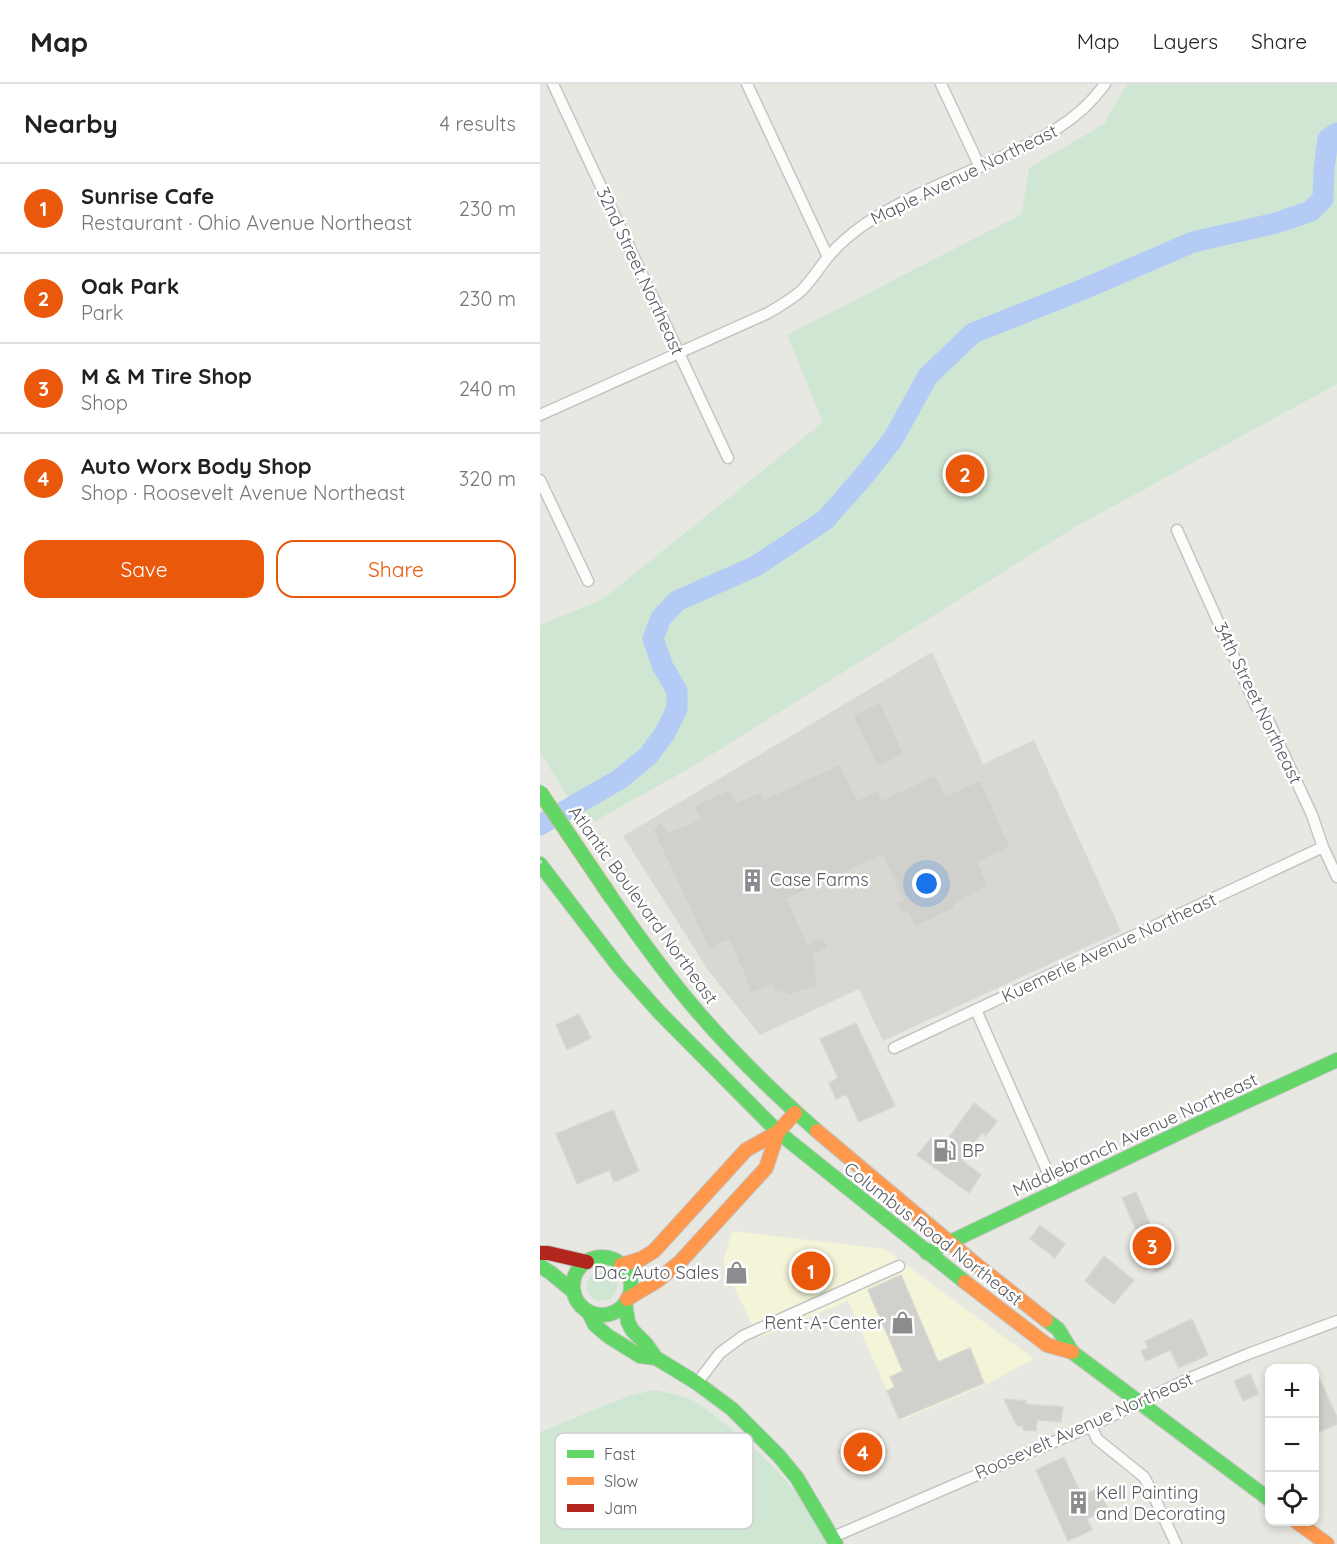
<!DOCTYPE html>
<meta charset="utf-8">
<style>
body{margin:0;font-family:Quicksand,sans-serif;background:#f6f6f6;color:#202124}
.controls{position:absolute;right:18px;bottom:18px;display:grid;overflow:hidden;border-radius:12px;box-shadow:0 3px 9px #0003}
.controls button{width:54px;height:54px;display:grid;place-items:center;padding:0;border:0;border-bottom:2px solid #e0e0e0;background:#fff;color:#202124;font:30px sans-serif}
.you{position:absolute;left:387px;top:800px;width:21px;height:21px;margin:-15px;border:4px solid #fff;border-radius:50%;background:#1a73e8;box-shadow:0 0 0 9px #1a73e833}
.badge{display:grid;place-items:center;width:39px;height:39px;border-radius:50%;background:#ea580c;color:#fff;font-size:20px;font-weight:700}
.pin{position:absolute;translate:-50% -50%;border:3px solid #fff;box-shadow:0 2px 6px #0006}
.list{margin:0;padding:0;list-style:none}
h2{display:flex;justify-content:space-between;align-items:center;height:78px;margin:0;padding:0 24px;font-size:26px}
h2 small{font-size:20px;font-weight:400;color:#757577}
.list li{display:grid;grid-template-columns:39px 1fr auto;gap:18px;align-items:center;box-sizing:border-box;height:90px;padding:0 24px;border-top:2px solid #e0e0e0}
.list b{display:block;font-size:22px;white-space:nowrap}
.list p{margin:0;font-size:20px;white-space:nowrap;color:#757577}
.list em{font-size:20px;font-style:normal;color:#757577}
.actions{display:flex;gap:12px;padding:18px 24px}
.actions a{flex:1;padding:14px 0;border:2px solid #ea580c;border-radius:18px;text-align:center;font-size:21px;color:#ea580c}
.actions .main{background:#ea580c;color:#fff}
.icon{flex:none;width:33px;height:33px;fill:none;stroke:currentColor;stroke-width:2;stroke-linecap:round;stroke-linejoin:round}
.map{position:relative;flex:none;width:797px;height:1460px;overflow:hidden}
header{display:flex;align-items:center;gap:36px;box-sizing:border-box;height:84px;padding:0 30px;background:#fff;border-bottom:2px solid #e0e0e0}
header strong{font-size:28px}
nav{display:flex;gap:33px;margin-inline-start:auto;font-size:21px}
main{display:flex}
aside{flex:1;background:#fff}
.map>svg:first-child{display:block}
</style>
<header>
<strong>Map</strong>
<nav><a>Map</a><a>Layers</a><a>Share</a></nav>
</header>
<main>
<aside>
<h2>Nearby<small>4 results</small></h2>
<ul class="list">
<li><span class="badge">1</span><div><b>Sunrise Cafe</b><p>Restaurant · Ohio Avenue Northeast</p></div><em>230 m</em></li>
<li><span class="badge">2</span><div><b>Oak Park</b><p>Park</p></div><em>230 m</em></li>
<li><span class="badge">3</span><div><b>M &amp; M Tire Shop</b><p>Shop</p></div><em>240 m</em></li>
<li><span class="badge">4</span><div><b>Auto Worx Body Shop</b><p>Shop · Roosevelt Avenue Northeast</p></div><em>320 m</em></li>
</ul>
<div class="actions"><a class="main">Save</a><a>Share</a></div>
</aside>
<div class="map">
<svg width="797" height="1460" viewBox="0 0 797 1460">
<rect width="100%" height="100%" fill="#e8e8e2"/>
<path fill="#f4f4d9" d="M 192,1147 L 345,1165 L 494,1275 L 447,1300 L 360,1337 L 308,1217 L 218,1254 L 183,1178 Z"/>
<path fill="#d8d7d2" d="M 392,568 L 443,680 L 494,656 L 581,847 L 343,957 L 319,905 L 220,951 L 168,886 L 83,752 Z"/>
<path fill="#cfe6d2" d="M 587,0 L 797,0 L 797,300 L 535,443 L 150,684 L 46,742 L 0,668 L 0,541 L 63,515 L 283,338 L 247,251 L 482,130 L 489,84 L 564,40 Z
M47 1202a15 15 0 1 1 30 0a15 15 0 1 1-30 0Z
M 114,1306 C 128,1309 142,1311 154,1317 C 163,1322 172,1330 180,1336 C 222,1368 266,1411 288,1460 L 0,1460 L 0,1348 L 89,1312 Z"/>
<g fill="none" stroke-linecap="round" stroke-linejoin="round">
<path stroke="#b4cbf6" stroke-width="21" d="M 0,741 L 80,695 L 108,672 L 125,649 L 137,625 L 137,607 L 123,583 L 113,555 L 121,534 L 137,517 L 216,482 L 285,436 L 323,393 L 353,355 L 388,292 L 433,249 L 539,207 L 653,158 L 736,139 L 771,127 L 783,115 L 784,85 L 788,55 L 797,49"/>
</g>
<path fill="#d0d0cc" stroke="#d8d7d2" stroke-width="1.5" d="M 340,618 L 364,670 L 337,683 L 313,631 Z
M 300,680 L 317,716 L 337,707 L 342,716 L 395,691 L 406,712 L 440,696 L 470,763 L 438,778 L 448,802 L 414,820 L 415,824 L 375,843 L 368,827 L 362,831 L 356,819 L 363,816 L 342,771 L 247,815 L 268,860 L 283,853 L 288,864 L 273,871 L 277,886 L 274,887 L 278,902 L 250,911 L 241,907 L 235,910 L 233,901 L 210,909 L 204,890 L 189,856 L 169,865 L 113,746 L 121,738 L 128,748 L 160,735 L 154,722 L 190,705 L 196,719 L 221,707 L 225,715 Z
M 39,930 L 51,954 L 27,966 L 16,941 Z
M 316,939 L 355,1022 L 319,1038 L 306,1010 L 296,1015 L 289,999 L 298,994 L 280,955 Z
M 434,1019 L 457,1037 L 446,1052 L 442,1048 L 422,1076 L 441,1091 L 429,1109 L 377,1071 L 391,1054 L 402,1063 Z
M 73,1026 L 99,1087 L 74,1098 L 69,1086 L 37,1100 L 16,1050 Z
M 596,1108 L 611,1142 L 613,1141 L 631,1181 L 615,1188 L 582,1114 Z
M 500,1141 L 525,1160 L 515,1174 L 490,1155 Z
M 258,1172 L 285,1175 L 283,1201 L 256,1198 Z
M 564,1172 L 594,1196 L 574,1220 L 545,1197 Z
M 361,1191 L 398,1278 L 430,1264 L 444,1299 L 359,1335 L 347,1307 L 355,1303 L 350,1293 L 363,1287 L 328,1206 Z
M 652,1235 L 668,1271 L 639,1284 L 630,1266 L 606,1277 L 601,1267 L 608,1264 L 605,1257 Z
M 774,1283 L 797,1333 L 797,1340 L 774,1350 Z
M 710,1290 L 719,1310 L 703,1317 L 694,1297 Z
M 464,1315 L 486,1317 L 486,1320 L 523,1323 L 521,1338 L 497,1336 L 496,1347 L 483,1346 L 483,1342 L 477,1342 Z
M 339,1350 L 347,1369 L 308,1387 L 299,1367 Z
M 524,1373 L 542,1412 L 558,1405 L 568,1425 L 547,1435 L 552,1446 L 528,1457 L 496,1386 Z"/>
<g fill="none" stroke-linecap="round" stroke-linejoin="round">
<defs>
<path id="street" d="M 13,0 L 188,374
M 207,0 L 288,173
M 401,0 L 440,83
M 0,331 L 228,229 C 240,222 252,215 262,206 C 272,196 279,184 288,173 C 298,161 312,149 325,140 C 366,113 413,95 457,75 C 499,56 537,39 565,0
M 0,396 L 48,497
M 637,446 L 716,622 L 728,636 L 772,731 L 783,763 L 797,793
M 436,926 L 516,1107
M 354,964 L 783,763
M 157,1299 L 180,1269 L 203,1252 L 359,1182
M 551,1342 L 557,1355 L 604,1393 L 610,1404 L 636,1460
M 293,1453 L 551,1342 L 650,1294 L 708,1270 L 797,1237"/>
<path id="fast" d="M 0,780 L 79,883 L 119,928 L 238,1048 L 425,1198
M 71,813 C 98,852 126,891 157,927 C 194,970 235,1010 277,1047
M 387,1169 L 666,1036 L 797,976
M33 1202a29 29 0 1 1 58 0a29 29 0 1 1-58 0Z
M 0,1182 L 11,1189 L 34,1208
M 85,1219 L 88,1238 L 92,1246 L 106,1260 L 116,1274 L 157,1299 L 192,1325 L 239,1372 L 257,1394 L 296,1460
M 48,1227 L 55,1241 L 68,1252 L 100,1272 L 116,1274
M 506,1236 L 518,1245 L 532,1268 L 730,1416"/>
<path id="slow" d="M 277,1047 L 433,1178 L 506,1236
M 81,1181 L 101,1175 L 114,1167 L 206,1066 L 238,1048 L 255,1029
M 425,1198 L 507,1261 L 532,1268
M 87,1215 L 117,1197 L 140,1178 L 226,1084 L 238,1048
M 757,1438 L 787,1460"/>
<path id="jam" d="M 0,1169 L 8,1169 L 47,1178"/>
</defs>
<use href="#street" stroke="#c4c4c4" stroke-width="13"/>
<use href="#fast" stroke="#c4c5c4" stroke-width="16"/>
<use href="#slow" stroke="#c4c5c4" stroke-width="16"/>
<use href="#jam" stroke="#c4c5c4" stroke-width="16"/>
<use href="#street" stroke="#fcfcfb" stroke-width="10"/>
<use href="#fast" stroke="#63d668" stroke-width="14"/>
<use href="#slow" stroke="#ff974d" stroke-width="14"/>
<use href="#jam" stroke="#b3261e" stroke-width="14"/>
<path stroke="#e2e2e1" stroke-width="4" stroke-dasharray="1.5 8" stroke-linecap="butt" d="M 0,778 L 36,763 L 250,641 L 429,526 L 532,457 L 650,390 L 797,321"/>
<defs>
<path id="fast-bridge" d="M 0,708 L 71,813"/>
</defs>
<use href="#fast-bridge" stroke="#bfbb90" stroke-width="16" stroke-linecap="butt"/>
<use href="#fast-bridge" stroke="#63d668" stroke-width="14"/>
</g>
<defs>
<symbol id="building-bare" viewBox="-9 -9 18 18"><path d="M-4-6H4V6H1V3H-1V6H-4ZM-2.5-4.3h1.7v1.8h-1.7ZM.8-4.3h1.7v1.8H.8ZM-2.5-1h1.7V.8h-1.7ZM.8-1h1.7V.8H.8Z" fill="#8a8c8e" stroke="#fff" stroke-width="2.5" paint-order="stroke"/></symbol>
<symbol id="fuel-bare" viewBox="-9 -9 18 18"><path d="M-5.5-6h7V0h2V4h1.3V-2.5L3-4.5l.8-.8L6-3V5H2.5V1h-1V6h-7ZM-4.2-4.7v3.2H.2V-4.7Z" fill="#8a8c8e" stroke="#fff" stroke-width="2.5" paint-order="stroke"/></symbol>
<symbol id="shop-bare" viewBox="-9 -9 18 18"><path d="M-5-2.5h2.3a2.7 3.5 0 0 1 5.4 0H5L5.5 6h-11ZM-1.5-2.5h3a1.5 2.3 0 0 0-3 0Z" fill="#8a8c8e" stroke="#fff" stroke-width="2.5" paint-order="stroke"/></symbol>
</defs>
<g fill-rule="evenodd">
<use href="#building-bare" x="196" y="780" width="33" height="33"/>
<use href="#fuel-bare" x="388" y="1050" width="33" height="33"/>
<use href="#shop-bare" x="180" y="1172" width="33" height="33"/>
<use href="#shop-bare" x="346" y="1222" width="33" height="33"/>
<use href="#building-bare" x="522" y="1402" width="33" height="33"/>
</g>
<g text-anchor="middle" stroke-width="5" stroke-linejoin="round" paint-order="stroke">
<g font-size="18" fill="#585a60" stroke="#fff">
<text transform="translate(424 91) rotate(-26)" y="6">Maple Avenue Northeast</text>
<text transform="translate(100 187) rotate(65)" y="6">32nd Street Northeast</text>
<text transform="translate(718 619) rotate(64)" y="6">34th Street Northeast</text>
<text transform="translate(103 821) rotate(54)" y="6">Atlantic Boulevard Northeast</text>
<text transform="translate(569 864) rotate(-25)" y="6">Kuemerle Avenue Northeast</text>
<text transform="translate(595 1051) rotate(-25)" y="6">Middlebranch Avenue Northeast</text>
<text transform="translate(393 1150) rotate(38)" y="6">Columbus Road Northeast</text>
<text transform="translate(544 1342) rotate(-24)" y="6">Roosevelt Avenue Northeast</text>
</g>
<g font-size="18" fill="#585a60" stroke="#fff" text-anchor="start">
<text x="230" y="802">Case Farms</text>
<text x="422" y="1073">BP</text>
<text x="179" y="1195" text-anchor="end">Dac Auto Sales</text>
<text x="344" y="1245" text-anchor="end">Rent-A-Center</text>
<text x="556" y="1415">Kell Painting<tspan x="556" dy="21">and Decorating</tspan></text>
</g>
</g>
<rect x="15" y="1349" width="198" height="96" rx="9" fill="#fff" stroke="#cdcecf" stroke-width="1.5"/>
<rect x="27" y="1366" width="27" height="8" fill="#63d668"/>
<rect x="27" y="1393" width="27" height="8" fill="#ff974d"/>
<rect x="27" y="1420" width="27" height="8" fill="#b3261e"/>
<g font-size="16" fill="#585a60">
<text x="64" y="1376">Fast</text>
<text x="64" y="1403">Slow</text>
<text x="64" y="1430">Jam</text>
</g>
</svg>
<div class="controls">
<button>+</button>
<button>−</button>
<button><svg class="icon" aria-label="locate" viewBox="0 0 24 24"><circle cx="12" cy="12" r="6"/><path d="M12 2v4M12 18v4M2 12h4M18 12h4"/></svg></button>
</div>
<div class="you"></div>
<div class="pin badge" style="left:271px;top:1187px">1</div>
<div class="pin badge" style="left:425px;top:390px">2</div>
<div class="pin badge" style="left:612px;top:1162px">3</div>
<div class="pin badge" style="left:323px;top:1368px">4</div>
</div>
</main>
